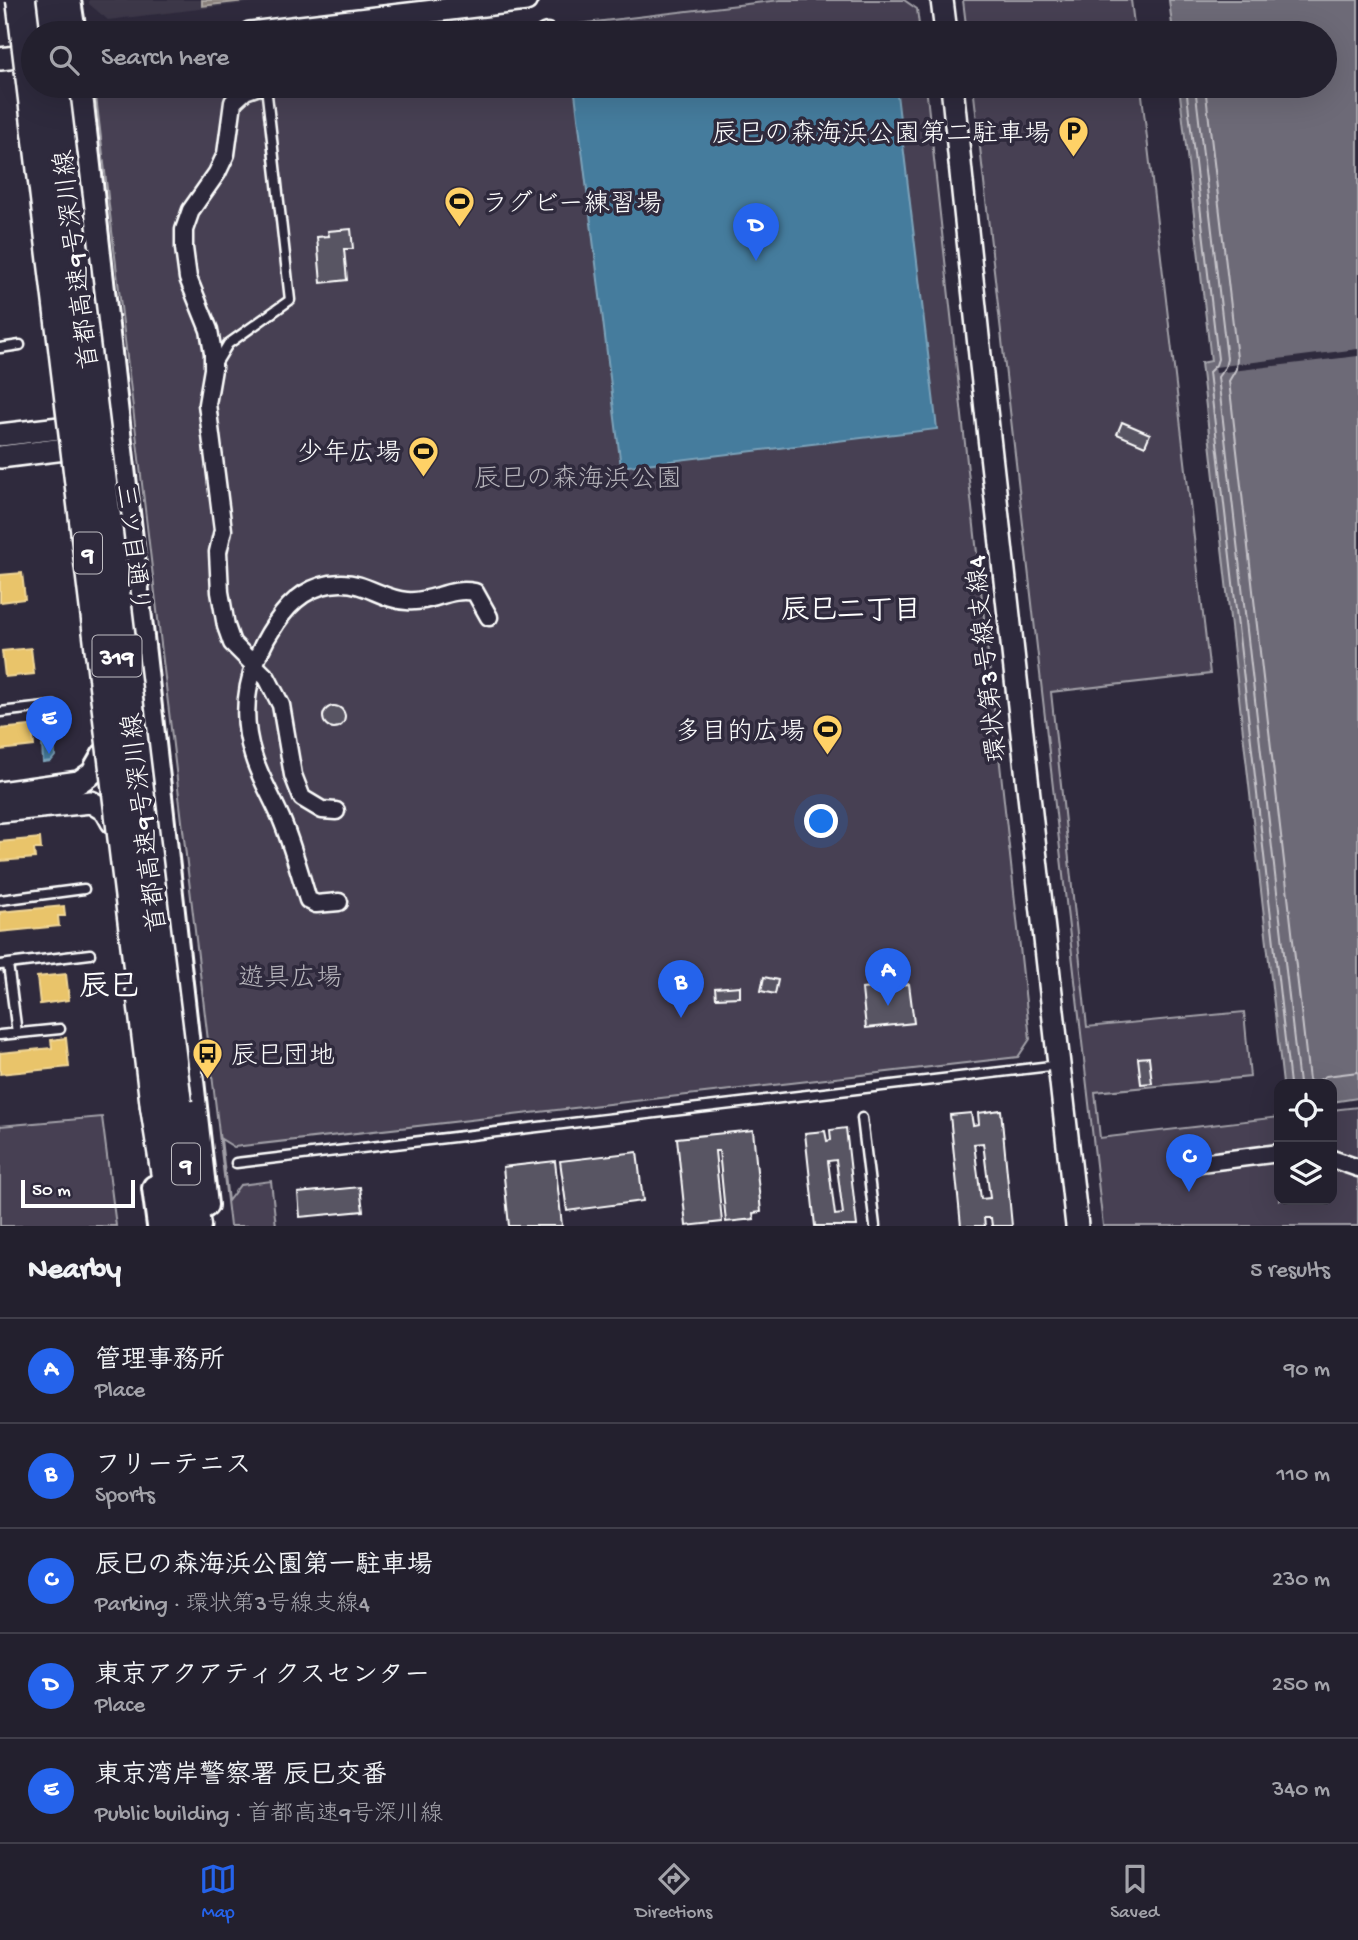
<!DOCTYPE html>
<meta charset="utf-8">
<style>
body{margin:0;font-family:"Gochi Hand","Klee One",sans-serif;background:#2f2d3a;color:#f1f3f6}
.controls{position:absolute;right:21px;bottom:21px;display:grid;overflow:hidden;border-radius:14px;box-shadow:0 7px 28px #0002}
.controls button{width:63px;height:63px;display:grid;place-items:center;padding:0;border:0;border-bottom:2px solid #403e4a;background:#23202e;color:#f1f3f6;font:35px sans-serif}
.scale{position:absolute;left:21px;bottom:18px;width:114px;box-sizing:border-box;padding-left:7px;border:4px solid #fff;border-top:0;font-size:19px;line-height:24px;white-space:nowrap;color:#fff;-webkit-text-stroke:5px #2f2a3d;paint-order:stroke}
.you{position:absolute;left:822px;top:822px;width:24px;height:24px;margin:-18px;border:5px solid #fff;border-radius:50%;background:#1a73e8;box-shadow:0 0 0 10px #1a73e833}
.badge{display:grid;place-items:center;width:46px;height:46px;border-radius:50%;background:#2563eb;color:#fff;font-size:23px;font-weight:700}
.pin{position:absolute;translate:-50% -58px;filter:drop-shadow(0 2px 4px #0008)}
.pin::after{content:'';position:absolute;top:37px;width:24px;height:21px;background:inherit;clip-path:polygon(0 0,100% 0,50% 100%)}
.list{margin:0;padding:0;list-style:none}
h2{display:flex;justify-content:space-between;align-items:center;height:91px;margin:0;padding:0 28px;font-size:30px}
h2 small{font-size:23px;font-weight:400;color:#a3a3aa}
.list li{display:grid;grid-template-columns:46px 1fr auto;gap:21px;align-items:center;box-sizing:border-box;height:105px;padding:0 28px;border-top:2px solid #403e4a}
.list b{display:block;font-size:26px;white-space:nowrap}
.list p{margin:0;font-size:23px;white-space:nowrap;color:#a3a3aa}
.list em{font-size:23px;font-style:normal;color:#a3a3aa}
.icon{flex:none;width:38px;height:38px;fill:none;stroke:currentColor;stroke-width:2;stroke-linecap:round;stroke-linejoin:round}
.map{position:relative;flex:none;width:1358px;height:1226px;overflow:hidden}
.search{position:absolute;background:#23202e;box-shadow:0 7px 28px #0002;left:21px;right:21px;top:21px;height:77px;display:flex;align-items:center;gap:18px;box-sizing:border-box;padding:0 24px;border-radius:38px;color:#a3a3aa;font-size:26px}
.sheet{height:616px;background:#23202e}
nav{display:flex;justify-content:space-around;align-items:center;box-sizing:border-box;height:98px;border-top:2px solid #403e4a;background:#23202e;font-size:19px;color:#a3a3aa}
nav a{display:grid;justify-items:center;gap:4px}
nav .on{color:#2563eb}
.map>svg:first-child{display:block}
</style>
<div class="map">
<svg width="1358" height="1226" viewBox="0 0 1358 1226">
<rect width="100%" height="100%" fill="#2f2a3d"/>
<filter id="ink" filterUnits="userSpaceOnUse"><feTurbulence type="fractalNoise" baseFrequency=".0143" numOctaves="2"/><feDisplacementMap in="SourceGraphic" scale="14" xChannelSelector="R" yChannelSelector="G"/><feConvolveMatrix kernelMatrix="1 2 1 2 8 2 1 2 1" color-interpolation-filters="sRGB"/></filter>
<g filter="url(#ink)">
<path fill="#3c3749" d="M 89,0 L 274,0 L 108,20 L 89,4 Z"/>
<path fill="#464152" stroke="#a2a0a8" stroke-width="2" d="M 780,0 L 904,0 L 917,9 L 920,33 L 502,33 Z
M 963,0 L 1131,0 L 1135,33 L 967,33 Z
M 102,86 L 926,86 L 1030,1039 L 1018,1057 L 234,1147 L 221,1139 L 228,1201 L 240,1185 L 271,1181 L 276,1226 L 230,1226 L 96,96 Z
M 973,86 L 1141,86 L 1143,104 L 1210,674 L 1051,692 L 1087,1027 L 1244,1012 L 1250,1077 L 1095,1092 L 1100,1138 L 1279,1117 L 1279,1200 L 1332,1200 L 1332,1110 L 1358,1107 L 1358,1226 L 1103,1226 Z
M 102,1117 L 116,1226 L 0,1226 L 0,1126 Z"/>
<path fill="#6d6a77" stroke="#a7a6ad" stroke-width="2" d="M 1169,0 L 1358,0 L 1358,1098 L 1332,1102 L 1332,1084 L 1283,1084 L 1201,363 L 1211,361 L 1179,86 L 1325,86 L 1325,33 L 1173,33 Z"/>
<path fill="#2f2a3d" d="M 1358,349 L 1358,356 L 1216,373 L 1215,367 Z"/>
<path fill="#e9c46a" stroke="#f0d697" stroke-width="2" d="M 22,573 L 25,599 L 0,602 L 0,575 Z
M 31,648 L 34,674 L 5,677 L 2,651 Z
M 39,725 L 40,736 L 33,736 L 34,746 L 0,750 L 0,729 Z
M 40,838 L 41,849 L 34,849 L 35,858 L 0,861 L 0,842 Z
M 64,906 L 65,916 L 58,916 L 59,926 L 0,932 L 0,912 Z
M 66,974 L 69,1000 L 40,1004 L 37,977 Z
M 66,1038 L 69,1067 L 0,1074 L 0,1053 L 52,1048 L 51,1040 Z"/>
<path fill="#457b9d" stroke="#7da3ba" stroke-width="2" d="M 629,86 L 896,86 L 937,429 L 621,467 L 575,93 Z
M 54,742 L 55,756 L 51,761 L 43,762 L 42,743 Z"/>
<path fill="#8a817c" stroke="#ada7a3" stroke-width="2" d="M 202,0 L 254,0 L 202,6 Z"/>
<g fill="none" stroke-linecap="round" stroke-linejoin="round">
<path stroke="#c5c3c9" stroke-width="2" d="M 1186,86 L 1218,359 L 1216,365 L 1209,372 L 1290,1084
M 1195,86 L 1227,359 L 1225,367 L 1218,377 L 1299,1084
M 1205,86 L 1237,358 L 1236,369 L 1229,381 L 1309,1080 L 1314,1083 L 1326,1076 L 1358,1072"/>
</g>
<path fill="#595564" stroke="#fff" stroke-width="2" fill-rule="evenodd" d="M 351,229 L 353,249 L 344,249 L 347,280 L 321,283 L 317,237 L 329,236 L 328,231 Z
M 1122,422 L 1150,434 L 1145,446 L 1117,434 Z
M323 717a11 11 0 1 1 22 0a11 11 0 1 1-22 0Z
M 764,977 L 778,980 L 775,994 L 761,991 Z
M 909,984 L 914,1023 L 866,1028 L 862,989 Z
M 740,986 L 740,997 L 716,998 L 715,988 Z
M 1149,1057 L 1152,1083 L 1141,1084 L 1138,1058 Z
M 1001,1110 L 1012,1226 L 992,1226 L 991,1218 L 984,1218 L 985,1226 L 961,1226 L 950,1115 L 971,1113 L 973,1125 L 979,1124 L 978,1113 ZM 983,1143 L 990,1198 L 981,1199 L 974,1144 Z
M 846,1128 L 857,1226 L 815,1226 L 805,1133 L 825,1131 L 827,1141 L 831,1140 L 830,1130 ZM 836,1160 L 843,1214 L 835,1215 L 828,1161 Z
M 753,1130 L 761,1212 L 753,1213 L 754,1219 L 726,1222 L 719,1151 L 715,1151 L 722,1222 L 686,1226 L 677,1138 Z
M 637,1152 L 643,1201 L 567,1211 L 560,1161 Z
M 555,1161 L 562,1226 L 509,1226 L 503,1167 Z
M 360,1187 L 363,1211 L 300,1217 L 298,1193 Z"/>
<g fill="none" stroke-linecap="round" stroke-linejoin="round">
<defs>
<path id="lane" d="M 0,348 L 20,345
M 216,364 L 228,344 L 290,300 L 266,86
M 0,712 L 54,706
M 0,900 L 84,889
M 8,964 L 17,1033
M 0,965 L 90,954
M 0,1035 L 60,1029
M 862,1118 L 875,1226
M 236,1163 L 1059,1065"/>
<path id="street" d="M 544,33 L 547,32
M 259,86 L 245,91 L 233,102 L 226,154 L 217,173 L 191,210 L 184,230 L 184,248 L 188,278 L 209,330 L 213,353 L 213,369 L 207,404 L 223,530 L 218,552 L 220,592 L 226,626 L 232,643 L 267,678 L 281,705 L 293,775 L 302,798 L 322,810 L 336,811
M 339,902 L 316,904 L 308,900 C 300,874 293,848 283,823 C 274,800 260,779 253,755 C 238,709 249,662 276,623 C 292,599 311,584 341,583 C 364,582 384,600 407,601 C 434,603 448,587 475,592 L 489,617
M 1332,1159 L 1358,1168
M 1200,1163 L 1279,1153"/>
<path id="secondary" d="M 942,0 L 946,33
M 250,33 L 526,0
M 0,59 L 33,55
M 952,86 L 981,365 L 1077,1226
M 0,435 L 85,425
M 0,457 L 89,446
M 0,793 L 79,782 L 92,773 L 103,754
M 0,811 L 91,802 L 106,811 L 112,822"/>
<path id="primary" d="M 68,0 L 73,33
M 79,86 L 205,1205
M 155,1188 L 160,1226"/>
<path id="highway" d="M 44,0 L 48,33
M 177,1103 L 196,1226
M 155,1107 L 174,1226"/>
</defs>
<use href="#lane" stroke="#fff" stroke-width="13"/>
<use href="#street" stroke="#fff" stroke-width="21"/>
<use href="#secondary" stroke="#fff" stroke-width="26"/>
<use href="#primary" stroke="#fff" stroke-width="30"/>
<use href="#highway" stroke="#fff" stroke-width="33"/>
<use href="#lane" stroke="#2f2a3d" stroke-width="8"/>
<use href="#street" stroke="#2f2a3d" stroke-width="16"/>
<use href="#secondary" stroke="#2f2a3d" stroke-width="21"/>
<use href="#primary" stroke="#2f2a3d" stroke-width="24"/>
<use href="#highway" stroke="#2f2a3d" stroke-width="28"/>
<defs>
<path id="highway-bridge" d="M 21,0 L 155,1107
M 54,86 L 177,1103"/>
</defs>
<use href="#highway-bridge" stroke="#fff" stroke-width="33" stroke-linecap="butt"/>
<use href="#highway-bridge" stroke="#2f2a3d" stroke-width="28"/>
</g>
</g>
<defs>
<symbol id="parking-pin" viewBox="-11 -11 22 30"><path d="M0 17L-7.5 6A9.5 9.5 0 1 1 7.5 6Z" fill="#ffd166" stroke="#2f2a3d"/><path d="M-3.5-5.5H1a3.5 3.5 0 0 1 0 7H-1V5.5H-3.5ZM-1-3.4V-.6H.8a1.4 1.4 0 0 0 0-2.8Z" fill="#111"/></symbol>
<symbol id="stadium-pin" viewBox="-11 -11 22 30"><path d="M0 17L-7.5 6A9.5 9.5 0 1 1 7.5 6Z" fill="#ffd166" stroke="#2f2a3d"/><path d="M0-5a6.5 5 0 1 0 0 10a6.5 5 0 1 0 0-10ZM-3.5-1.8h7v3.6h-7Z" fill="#111"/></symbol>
<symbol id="bus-pin" viewBox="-11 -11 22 30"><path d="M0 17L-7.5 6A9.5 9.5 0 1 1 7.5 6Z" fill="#ffd166" stroke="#2f2a3d"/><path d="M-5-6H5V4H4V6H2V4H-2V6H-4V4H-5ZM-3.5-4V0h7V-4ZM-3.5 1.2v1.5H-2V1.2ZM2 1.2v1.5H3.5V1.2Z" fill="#111"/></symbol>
</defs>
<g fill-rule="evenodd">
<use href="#parking-pin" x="1056" y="114" width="35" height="47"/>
<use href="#stadium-pin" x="442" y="184" width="35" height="47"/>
<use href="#stadium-pin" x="406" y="434" width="35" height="47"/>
<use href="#stadium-pin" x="810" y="712" width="35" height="47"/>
<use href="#bus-pin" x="190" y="1036" width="35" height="47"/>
</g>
<g text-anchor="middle" stroke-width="7" stroke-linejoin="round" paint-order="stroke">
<g fill="#2f2a3d" stroke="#c1bfc5" stroke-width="2">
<rect x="74" y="532.5" width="28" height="41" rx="5"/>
<rect x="92.5" y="635.5" width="49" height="41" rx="5"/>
<rect x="172" y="1143.5" width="28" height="41" rx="5"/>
</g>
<g font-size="24" font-weight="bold" fill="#fff">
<text x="88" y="561">9</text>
<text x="117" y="664">319</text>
<text x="186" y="1172">9</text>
</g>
<g font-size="26" fill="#fff" stroke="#2f2a3d" text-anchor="end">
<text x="1050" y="141">辰巳の森海浜公園第二駐車場</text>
<text x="482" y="211" text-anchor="start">ラグビー練習場</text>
<text x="401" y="460">少年広場</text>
<text x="805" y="739">多目的広場</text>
<text x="231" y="1063" text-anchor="start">辰巳団地</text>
</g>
<g font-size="26" fill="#fff" stroke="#2f2a3d">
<text transform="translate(75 260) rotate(-97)" y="9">首都高速9号深川線</text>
<text transform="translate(134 548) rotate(83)" y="9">三ツ目通り</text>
<text transform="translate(985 659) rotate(-96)" y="9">環状第3号線支線4</text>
<text transform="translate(143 823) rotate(-97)" y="9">首都高速9号深川線</text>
</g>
<g font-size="26" fill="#b5b3ba" stroke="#2f2a3d">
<text x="578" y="486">辰巳の森海浜公園</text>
<text x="290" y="985">遊具広場</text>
</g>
<g font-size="28" font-weight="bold" fill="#fff" stroke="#2f2a3d">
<text x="851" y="618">辰巳二丁目</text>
</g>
<g font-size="30" font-weight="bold" fill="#fff" stroke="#2f2a3d">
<text x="109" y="995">辰巳</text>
</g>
</g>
</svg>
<div class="controls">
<button><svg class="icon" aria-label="locate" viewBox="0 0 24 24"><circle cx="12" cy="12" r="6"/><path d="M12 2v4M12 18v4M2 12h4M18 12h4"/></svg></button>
<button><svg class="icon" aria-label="layers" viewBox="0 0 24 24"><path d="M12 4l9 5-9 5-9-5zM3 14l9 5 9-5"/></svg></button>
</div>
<div class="scale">50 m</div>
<div class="you"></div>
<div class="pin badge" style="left:888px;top:1006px">A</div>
<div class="pin badge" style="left:681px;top:1018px">B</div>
<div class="pin badge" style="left:1189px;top:1192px">C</div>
<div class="pin badge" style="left:756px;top:261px">D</div>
<div class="pin badge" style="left:49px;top:754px">E</div>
<div class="search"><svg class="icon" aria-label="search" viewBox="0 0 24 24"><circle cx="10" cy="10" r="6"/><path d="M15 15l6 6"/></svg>Search here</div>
</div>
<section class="sheet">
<h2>Nearby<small>5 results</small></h2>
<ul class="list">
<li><span class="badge">A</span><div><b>管理事務所</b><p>Place</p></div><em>90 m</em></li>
<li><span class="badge">B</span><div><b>フリーテニス</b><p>Sports</p></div><em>110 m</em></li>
<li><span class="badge">C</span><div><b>辰巳の森海浜公園第一駐車場</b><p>Parking · 環状第3号線支線4</p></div><em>230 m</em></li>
<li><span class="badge">D</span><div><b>東京アクアティクスセンター</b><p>Place</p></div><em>250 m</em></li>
<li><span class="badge">E</span><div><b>東京湾岸警察署 辰巳交番</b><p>Public building · 首都高速9号深川線</p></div><em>340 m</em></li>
</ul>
</section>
<nav>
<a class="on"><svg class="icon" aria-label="map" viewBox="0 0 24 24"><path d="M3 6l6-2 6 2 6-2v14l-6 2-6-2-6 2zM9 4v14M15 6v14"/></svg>Map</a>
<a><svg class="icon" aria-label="directions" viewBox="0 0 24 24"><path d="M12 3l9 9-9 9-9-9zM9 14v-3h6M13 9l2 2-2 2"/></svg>Directions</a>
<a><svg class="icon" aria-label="saved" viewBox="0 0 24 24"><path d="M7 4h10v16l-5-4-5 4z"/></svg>Saved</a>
</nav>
